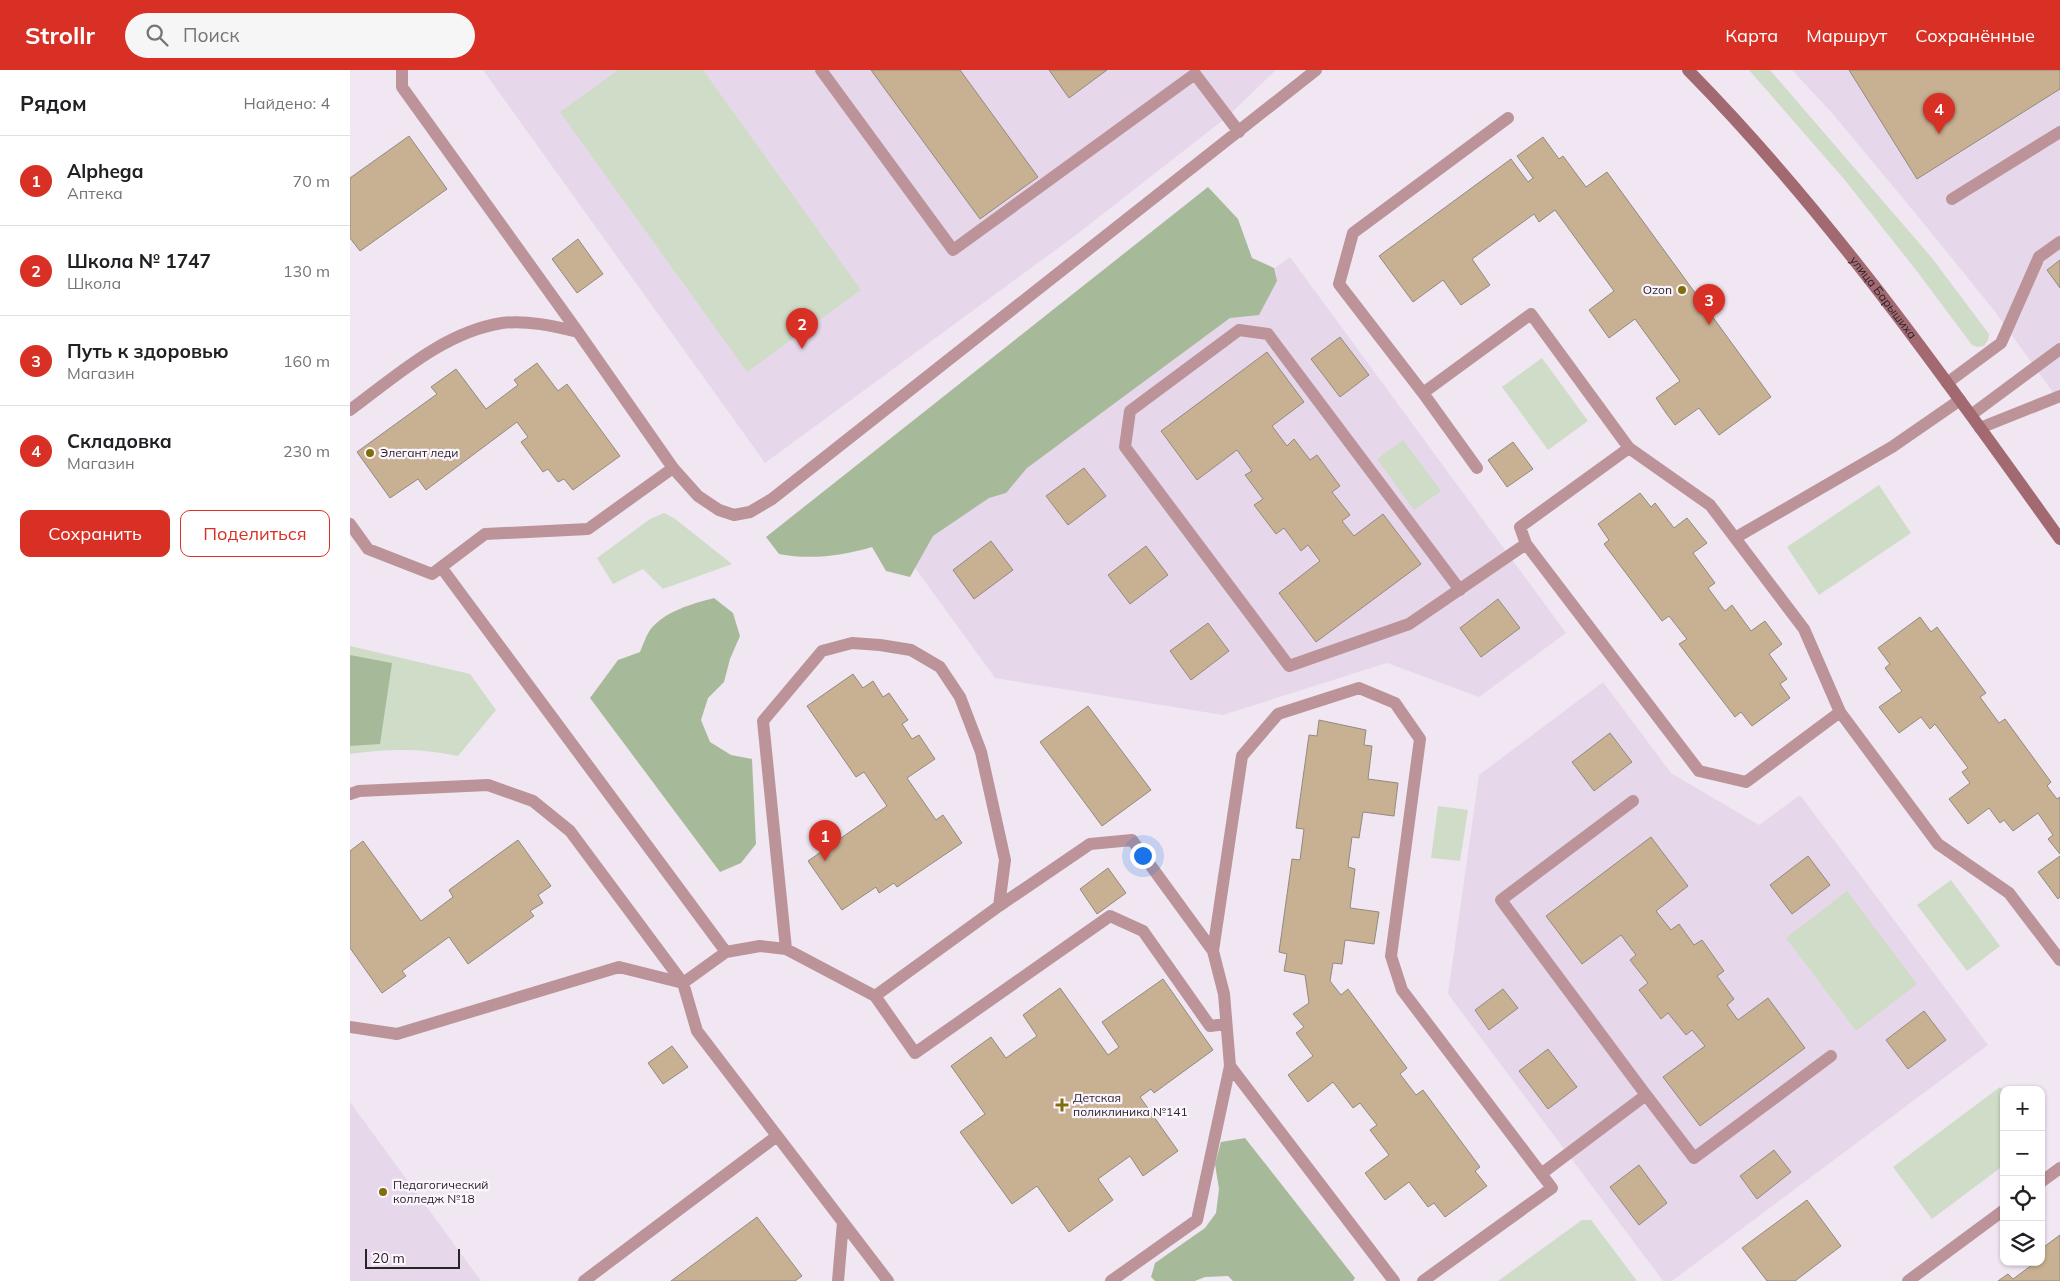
<!DOCTYPE html>
<html lang="ru">
<meta charset="utf-8">
<style>
body{margin:0;font-family:Mulish,sans-serif;background:#f6f6f6;color:#202124}
.controls{position:absolute;right:15px;bottom:15px;display:grid;overflow:hidden;border-radius:10px;box-shadow:0 1px 4px #0004}
.controls button{width:45px;height:45px;display:grid;place-items:center;padding:0;border:0;border-bottom:1px solid #e0e0e0;background:#fff;color:#202124;font:25px sans-serif}
.scale{position:absolute;left:15px;bottom:12px;width:95px;box-sizing:border-box;padding-left:5px;border:2px solid #282529;border-top:0;font-size:14px;line-height:18px;white-space:nowrap;color:#282529;-webkit-text-stroke:4px #fdf5fe;paint-order:stroke}
.you{position:absolute;left:792px;top:785px;width:18px;height:18px;margin:-12px;border:4px solid #fff;border-radius:50%;background:#1a73e8;box-shadow:0 0 0 8px #1a73e833}
.badge{display:grid;place-items:center;width:32px;height:32px;border-radius:50%;background:#d93025;color:#fff;font-size:16px;font-weight:700}
.pin{position:absolute;translate:-50% -41px;filter:drop-shadow(0 1px 2px #0008)}
.pin::after{content:'';position:absolute;top:26px;width:18px;height:15px;background:inherit;clip-path:polygon(0 0,100% 0,50% 100%)}
.list{margin:0;padding:0;list-style:none}
h2{display:flex;justify-content:space-between;align-items:center;height:65px;margin:0;padding:0 20px;font-size:21px}
h2 small{font-size:16px;font-weight:400;color:#757577}
.list li{display:grid;grid-template-columns:32px 1fr auto;gap:15px;align-items:center;box-sizing:border-box;height:90px;padding:0 20px;border-top:1px solid #e0e0e0}
.list b{display:block;font-size:19px;white-space:nowrap}
.list p{margin:0;font-size:16px;white-space:nowrap;color:#757577}
.list em{font-size:16px;font-style:normal;color:#757577}
.actions{display:flex;gap:10px;padding:15px 20px}
.actions a{flex:1;padding:11px 0;border:1px solid #d93025;border-radius:10px;text-align:center;font-size:18px;color:#d93025}
.actions .main{background:#d93025;color:#fff}
.icon{flex:none;width:28px;height:28px;fill:none;stroke:currentColor;stroke-width:2;stroke-linecap:round;stroke-linejoin:round}
.map{position:relative;flex:none;width:1710px;height:1211px;overflow:hidden}
header{display:flex;align-items:center;gap:30px;box-sizing:border-box;height:70px;padding:0 25px;background:#d93025;color:#fff}
header strong{font-size:24px}
nav{display:flex;gap:28px;margin-inline-start:auto;font-size:18px}
.search{width:350px;height:45px;background:#f6f6f6;display:flex;align-items:center;gap:12px;box-sizing:border-box;padding:0 18px;border-radius:28px;color:#757577;font-size:19px}
main{display:flex}
aside{flex:1;background:#fff}
.map>svg:first-child{display:block}
</style>
<header>
<strong>Strollr</strong>
<div class="search"><svg class="icon" aria-label="search" viewBox="0 0 24 24"><circle cx="10" cy="10" r="6"/><path d="M15 15l6 6"/></svg>Поиск</div>
<nav><a>Карта</a><a>Маршрут</a><a>Сохранённые</a></nav>
</header>
<main>
<aside>
<h2>Рядом<small>Найдено: 4</small></h2>
<ul class="list">
<li><span class="badge">1</span><div><b>Alphega</b><p>Аптека</p></div><em>70 m</em></li>
<li><span class="badge">2</span><div><b>Школа № 1747</b><p>Школа</p></div><em>130 m</em></li>
<li><span class="badge">3</span><div><b>Путь к здоровью</b><p>Магазин</p></div><em>160 m</em></li>
<li><span class="badge">4</span><div><b>Складовка</b><p>Магазин</p></div><em>230 m</em></li>
</ul>
<div class="actions"><a class="main">Сохранить</a><a>Поделиться</a></div>
</aside>
<div class="map">
<svg width="1710" height="1211" viewBox="0 0 1710 1211">
<rect width="100%" height="100%" fill="#f0e7f3"/>
<path fill="#e6d8ea" d="M 133,0 L 926,0 L 877,47 L 726,165 L 415,393 Z
M 1442,0 L 1710,0 L 1710,332 L 1643,239 L 1570,149 L 1482,43 Z
M 940,187 L 1216,563 L 1129,627 L 1037,593 L 873,645 L 645,608 L 547,473 Z
M 1253,612 L 1321,703 L 1409,755 L 1450,725 L 1638,975 L 1322,1211 L 1313,1211 L 1098,924 L 1129,705 Z
M 0,1032 L 131,1211 L 0,1211 Z"/>
<path fill="#cfdcc7" d="M 268,0 L 353,0 L 511,220 L 397,302 L 210,42 Z
M 1399,0 L 1420,0 L 1582,188 L 1639,264 L 1638,270 L 1634,276 L 1627,277 L 1622,275 L 1566,200 L 1494,109 Z
M 1192,288 L 1238,351 L 1198,380 L 1152,317 Z
M 1053,370 L 1091,421 L 1064,440 L 1027,389 Z
M 1529,415 L 1561,463 L 1469,525 L 1437,477 Z
M 314,443 L 324,448 L 382,494 L 313,519 L 293,499 L 263,514 L 247,488 L 300,449 Z
M 0,576 L 120,604 L 146,640 L 108,686 C 68,678 40,679 0,684 Z
M 1088,736 L 1118,740 L 1110,791 L 1081,788 Z
M 1601,810 L 1650,876 L 1617,901 L 1567,835 Z
M 1497,821 L 1567,914 L 1506,961 L 1436,868 Z
M 1650,1017 L 1654,1022 L 1654,1095 L 1582,1149 L 1543,1097 Z
M 1232,1150 L 1241,1150 L 1244,1154 L 1287,1211 L 1148,1211 Z"/>
<path fill="#a6ba9a" d="M 858,117 L 888,149 L 902,188 L 924,198 L 927,211 L 909,245 L 880,248 L 677,398 L 656,423 L 639,428 L 583,466 L 560,507 L 536,501 L 522,477 C 492,486 460,490 429,484 L 416,467 Z
M 364,528 L 383,543 L 390,566 L 380,589 L 374,612 L 358,628 L 351,650 L 360,672 L 381,685 L 402,689 L 406,774 L 391,793 L 370,802 L 240,628 L 268,590 L 290,582 C 293,575 296,566 300,560 C 315,541 342,534 364,528 Z
M 0,585 L 42,593 L 30,674 L 0,676 Z
M 895,1068 L 1005,1208 L 1003,1211 L 883,1211 L 878,1206 L 855,1207 L 845,1211 L 805,1211 L 801,1207 L 805,1193 L 855,1158 L 866,1143 L 869,1119 L 865,1094 L 871,1072 Z"/>
<path fill="#c8b092" stroke="#928a80" d="M 521,0 L 610,0 L 688,107 L 630,149 Z
M 699,0 L 757,0 L 719,28 Z
M 1499,0 L 1710,0 L 1710,19 L 1567,109 Z
M 59,66 L 97,119 L 10,181 L 0,168 L 0,108 Z
M 1193,67 L 1209,89 L 1213,86 L 1236,117 L 1257,102 L 1421,327 L 1369,365 L 1349,338 L 1325,355 L 1316,343 L 1306,328 L 1330,311 L 1285,249 L 1259,268 L 1239,240 L 1264,221 L 1205,140 L 1189,152 L 1184,144 L 1122,189 L 1140,215 L 1111,235 L 1093,210 L 1063,232 L 1029,186 L 1161,89 L 1178,112 L 1183,108 L 1167,86 Z
M 228,169 L 253,204 L 227,223 L 202,189 Z
M 1710,190 L 1710,218 L 1697,200 Z
M 990,267 L 1019,305 L 990,327 L 961,289 Z
M 917,282 L 954,332 L 922,356 L 937,376 L 944,369 L 960,390 L 967,385 L 990,416 L 982,422 L 1000,445 L 992,451 L 1004,466 L 1033,444 L 1071,494 L 966,572 L 929,523 L 970,491 L 958,475 L 951,481 L 934,458 L 926,464 L 904,435 L 913,429 L 895,405 L 902,401 L 887,380 L 847,410 L 811,361 Z
M 187,293 L 208,321 L 217,314 L 270,386 L 223,420 L 214,409 L 208,412 L 198,399 L 193,402 L 171,372 L 178,367 L 167,352 L 76,420 L 68,409 L 40,428 L 7,382 L 87,324 L 81,317 L 106,299 L 136,339 L 168,315 L 164,310 Z
M 1163,372 L 1183,399 L 1157,417 L 1138,390 Z
M 734,398 L 756,426 L 718,455 L 696,426 Z
M 1290,423 L 1301,437 L 1305,433 L 1324,458 L 1337,448 L 1357,473 L 1343,483 L 1365,513 L 1358,518 L 1375,541 L 1382,535 L 1401,561 L 1415,551 L 1432,574 L 1419,584 L 1437,609 L 1430,614 L 1440,628 L 1402,656 L 1391,642 L 1385,647 L 1329,574 L 1337,569 L 1319,546 L 1312,551 L 1254,474 L 1259,470 L 1248,454 Z
M 641,471 L 663,500 L 624,529 L 603,500 Z
M 796,476 L 818,505 L 780,534 L 758,505 Z
M 1148,529 L 1170,558 L 1131,587 L 1110,558 Z
M 1570,547 L 1581,562 L 1587,557 L 1636,623 L 1630,627 L 1649,653 L 1655,649 L 1701,712 L 1697,716 L 1707,729 L 1710,727 L 1710,784 L 1698,769 L 1703,765 L 1688,743 L 1663,761 L 1654,750 L 1650,753 L 1639,738 L 1618,754 L 1599,729 L 1620,713 L 1612,702 L 1618,698 L 1585,654 L 1580,659 L 1571,647 L 1549,663 L 1529,637 L 1552,621 L 1535,598 L 1540,594 L 1528,578 Z
M 858,553 L 879,581 L 841,610 L 820,581 Z
M 503,604 L 513,618 L 523,611 L 533,627 L 539,623 L 558,650 L 552,654 L 562,669 L 569,665 L 585,689 L 557,708 L 586,750 L 593,745 L 612,773 L 547,817 L 544,813 L 529,823 L 526,817 L 492,840 L 458,791 L 537,736 L 514,702 L 506,707 L 457,636 Z
M 738,636 L 801,720 L 752,756 L 690,672 Z
M 969,650 L 1016,660 L 1014,675 L 1022,676 L 1018,709 L 1048,713 L 1044,746 L 1013,742 L 1009,768 L 1002,767 L 998,797 L 1005,799 L 1000,838 L 1029,842 L 1024,874 L 995,870 L 992,894 L 983,893 L 980,911 L 991,925 L 998,919 L 1057,998 L 1050,1004 L 1066,1025 L 1073,1020 L 1130,1097 L 1125,1101 L 1137,1116 L 1095,1147 L 1084,1133 L 1078,1137 L 1059,1112 L 1035,1130 L 1015,1103 L 1039,1085 L 1020,1060 L 1027,1055 L 1010,1033 L 1003,1038 L 983,1012 L 958,1032 L 938,1005 L 963,986 L 946,963 L 954,957 L 943,944 L 959,933 L 955,905 L 934,901 L 937,884 L 929,882 L 942,789 L 950,790 L 954,759 L 946,758 L 959,665 L 967,666 Z
M 1260,663 L 1282,692 L 1244,721 L 1222,692 Z
M 1301,767 L 1338,816 L 1306,841 L 1321,860 L 1329,854 L 1344,875 L 1352,870 L 1374,901 L 1367,906 L 1384,929 L 1377,935 L 1388,950 L 1418,928 L 1455,978 L 1350,1056 L 1313,1007 L 1355,976 L 1342,960 L 1336,965 L 1318,943 L 1311,949 L 1289,920 L 1298,913 L 1280,890 L 1286,885 L 1271,865 L 1232,894 L 1196,846 Z
M 168,770 L 201,816 L 188,825 L 193,833 L 180,841 L 184,846 L 118,894 L 99,867 L 52,901 L 56,906 L 32,923 L 0,878 L 0,781 L 13,771 L 71,851 L 103,827 L 99,820 Z
M 1458,786 L 1480,815 L 1442,844 L 1420,815 Z
M 1710,786 L 1710,827 L 1708,829 L 1688,802 Z
M 758,798 L 776,823 L 747,844 L 730,819 Z
M 813,909 L 863,980 L 804,1023 L 801,1019 L 790,1027 L 828,1081 L 793,1106 L 780,1086 L 748,1109 L 763,1130 L 719,1162 L 687,1116 L 662,1134 L 610,1062 L 635,1044 L 601,996 L 641,967 L 656,988 L 687,966 L 673,945 L 710,918 L 758,985 L 769,977 L 752,952 Z
M 1153,919 L 1168,938 L 1139,960 L 1125,940 Z
M 1574,941 L 1596,970 L 1558,999 L 1536,970 Z
M 322,976 L 338,997 L 313,1014 L 298,993 Z
M 1198,979 L 1227,1017 L 1198,1039 L 1169,1001 Z
M 1424,1080 L 1441,1102 L 1407,1129 L 1390,1106 Z
M 1289,1095 L 1317,1133 L 1289,1155 L 1260,1117 Z
M 1457,1130 L 1491,1176 L 1445,1211 L 1417,1211 L 1392,1178 Z
M 407,1147 L 452,1206 L 445,1211 L 321,1211 Z
M 1710,1165 L 1710,1211 L 1648,1211 L 1658,1204 L 1663,1209 L 1686,1192 L 1691,1192 L 1691,1179 Z"/>
<g fill="none" stroke-linecap="round" stroke-linejoin="round">
<path stroke="#bc9398" stroke-width="12" d="M 52,0 L 52,17 L 228,262 L 323,398 L 348,426 L 369,440 L 384,445 L 400,442 L 422,429 L 966,0
M 471,0 L 603,180 L 845,4 L 889,62
M 1602,129 L 1710,62
M 1597,313 L 1651,273 L 1689,187 L 1710,172
M 1073,323 L 989,214 L 1003,163 L 1158,48
M 0,340 C 46,306 94,262 152,253 C 177,250 204,256 228,262
M 1621,345 L 1710,279
M 1630,358 L 1710,326
M 1279,378 L 1360,435 L 1454,559 L 1490,642 L 1588,774 L 1659,823 L 1710,890
M 1127,398 L 1073,323 L 1181,244 L 1279,378 L 1170,457 L 1176,474 L 1349,701 L 1396,712 L 1490,642
M 0,454 L 18,479 L 82,504 L 135,464 L 238,459 L 323,398
M 1385,468 L 1542,377 L 1610,330
M 91,497 L 376,882 L 410,876 L 436,879 L 525,926 L 565,983 L 760,846 L 793,861 L 860,956 L 876,954
M 1110,520 L 918,264 L 889,260 L 780,341 L 775,377 L 939,596 L 1059,554 L 1176,474
M 0,724 L 9,721 L 138,715 L 183,731 L 220,761 L 333,913 L 347,961 L 538,1211
M 649,836 L 740,774 L 782,770 L 863,881 L 874,924 L 880,996 L 1044,1211
M 436,879 L 413,651 L 472,581 L 502,573 L 530,575 L 561,580 L 590,597 L 610,627 L 631,682 L 655,790 L 649,836 L 525,926
M 863,881 L 892,686 L 928,644 L 1009,618 L 1045,633 L 1070,669 L 1041,886 L 1052,920 L 1202,1118 L 1073,1211
M 333,913 L 376,882
M 0,957 L 47,964 L 269,897 L 333,913
M 1296,1025 L 1344,1088 L 1481,986
M 1191,1104 L 1296,1025 L 1151,830 L 1283,731
M 1691,1112 L 1710,1098
M 234,1211 L 427,1066
M 488,1211 L 493,1152
M 761,1211 L 847,1150 L 880,996
M 1558,1211 L 1654,1140"/>
<path stroke="#a26971" stroke-width="12" id="s1" d="M 1338,0 C 1478,142 1594,307 1710,469"/>
</g>
<g fill="#806e0b" stroke="#fdf5fe" stroke-width="2">
<circle cx="1332" cy="220" r="5"/>
<circle cx="20" cy="383" r="5"/>
<path d="M709.5 1027.5h5v5h5v5h-5v5h-5v-5h-5v-5h5z"/>
<circle cx="33" cy="1122" r="5"/>
</g>
<g text-anchor="middle" stroke-width="4.5" stroke-linejoin="round" paint-order="stroke">
<g font-size="12" fill="#282529" stroke="#fdf5fe" text-anchor="start">
<text x="1322" y="224" text-anchor="end">Ozon</text>
<text x="30" y="387">Элегант леди</text>
<text x="723" y="1032">Детская<tspan x="723" dy="14">поликлиника №141</tspan></text>
<text x="43" y="1119">Педагогический<tspan x="43" dy="14">колледж №18</tspan></text>
</g>
<g font-size="12" fill="#282529" stroke="#fdf5fe">
<text dy="4" stroke="none"><textPath href="#s1" startOffset="300">улица Барышиха</textPath></text>
</g>
</g>
</svg>
<div class="controls">
<button>+</button>
<button>−</button>
<button><svg class="icon" aria-label="locate" viewBox="0 0 24 24"><circle cx="12" cy="12" r="6"/><path d="M12 2v4M12 18v4M2 12h4M18 12h4"/></svg></button>
<button><svg class="icon" aria-label="layers" viewBox="0 0 24 24"><path d="M12 4l9 5-9 5-9-5zM3 14l9 5 9-5"/></svg></button>
</div>
<div class="scale">20 m</div>
<div class="you"></div>
<div class="pin badge" style="left:475px;top:791px">1</div>
<div class="pin badge" style="left:452px;top:279px">2</div>
<div class="pin badge" style="left:1359px;top:255px">3</div>
<div class="pin badge" style="left:1589px;top:64px">4</div>
</div>
</main>
